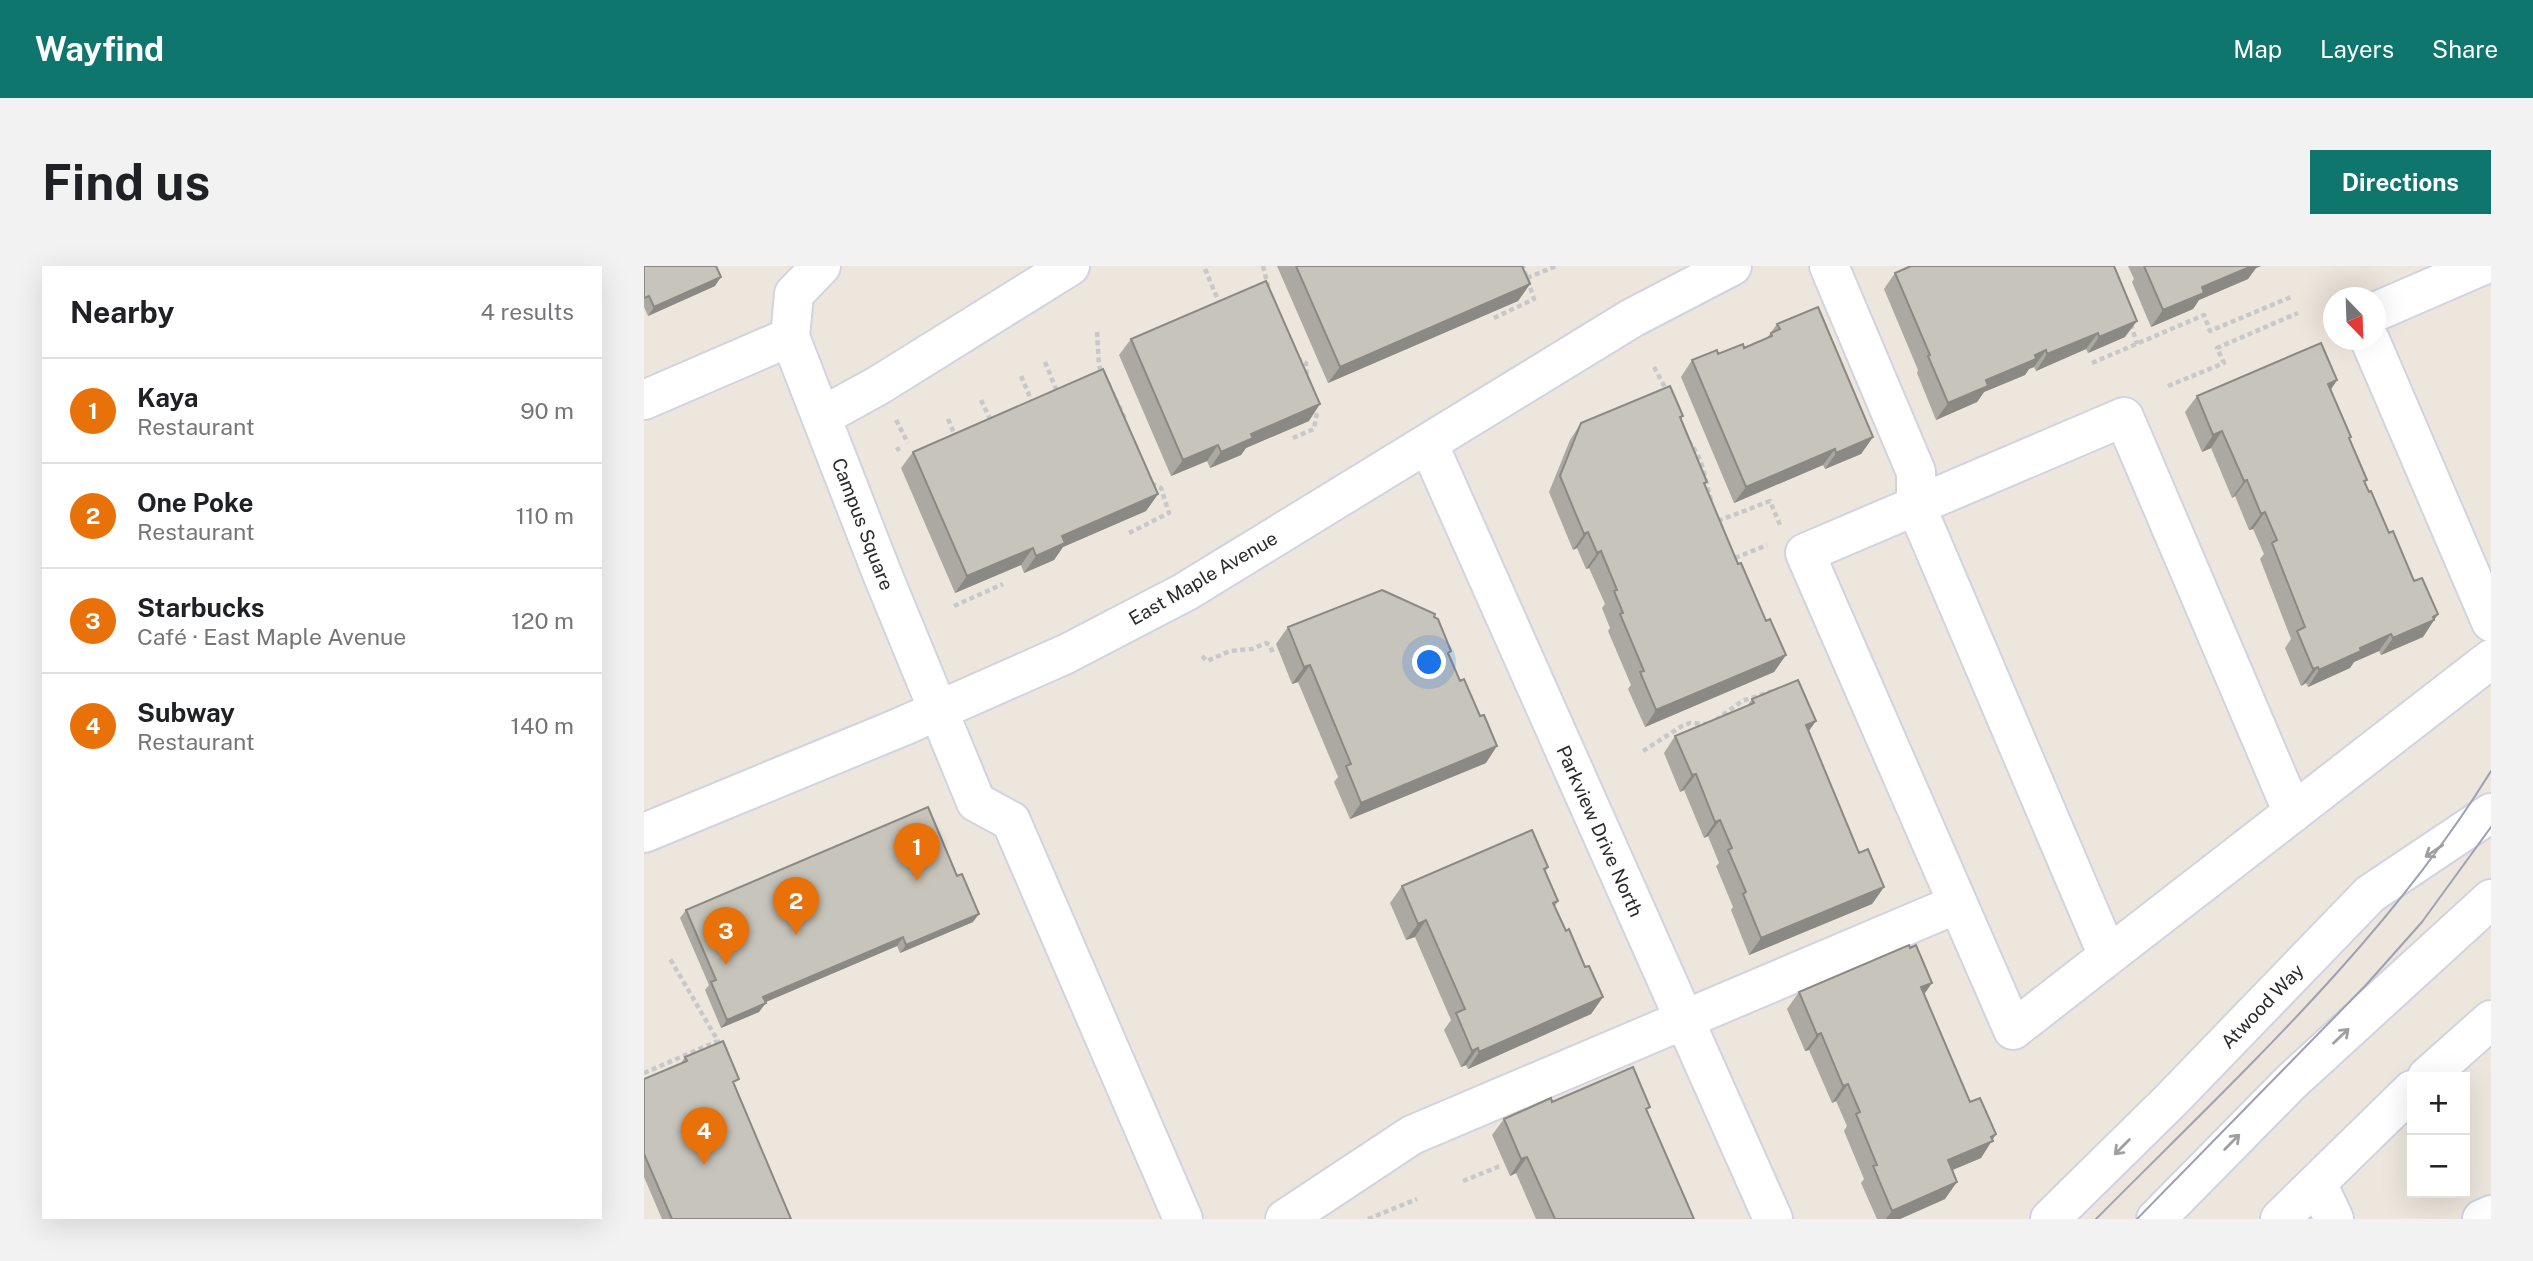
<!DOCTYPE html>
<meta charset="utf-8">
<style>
body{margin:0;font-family:"Public Sans",sans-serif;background:#f2f2f2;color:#202124}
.controls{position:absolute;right:21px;bottom:21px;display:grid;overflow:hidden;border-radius:0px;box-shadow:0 7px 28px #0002}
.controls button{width:63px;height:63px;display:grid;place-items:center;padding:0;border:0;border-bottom:2px solid #e0e0e0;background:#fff;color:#202124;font:35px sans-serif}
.compass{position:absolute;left:1679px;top:21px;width:63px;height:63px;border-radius:50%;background:#fff;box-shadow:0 7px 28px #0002;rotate:157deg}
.you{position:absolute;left:786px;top:397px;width:24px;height:24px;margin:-18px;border:5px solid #fff;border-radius:50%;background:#1a73e8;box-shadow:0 0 0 10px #1a73e833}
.badge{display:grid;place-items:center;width:46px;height:46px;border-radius:50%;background:#0f766e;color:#fff;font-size:23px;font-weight:700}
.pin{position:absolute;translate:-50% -58px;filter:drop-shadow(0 2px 4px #0008)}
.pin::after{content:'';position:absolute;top:37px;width:24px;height:21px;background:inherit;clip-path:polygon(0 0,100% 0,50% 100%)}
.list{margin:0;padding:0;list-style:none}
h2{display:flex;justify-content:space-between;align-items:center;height:91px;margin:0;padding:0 28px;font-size:30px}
h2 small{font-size:23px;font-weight:400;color:#757577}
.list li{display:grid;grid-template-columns:46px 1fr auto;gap:21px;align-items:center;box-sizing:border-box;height:105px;padding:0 28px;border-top:2px solid #e0e0e0}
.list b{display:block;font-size:26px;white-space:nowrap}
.list p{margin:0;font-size:23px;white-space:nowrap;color:#757577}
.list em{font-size:23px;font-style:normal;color:#757577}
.map{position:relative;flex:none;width:1847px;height:953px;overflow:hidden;border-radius:0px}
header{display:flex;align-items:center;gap:42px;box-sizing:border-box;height:98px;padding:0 35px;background:#0f766e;color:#fff}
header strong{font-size:33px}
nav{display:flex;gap:38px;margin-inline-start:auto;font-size:24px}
.intro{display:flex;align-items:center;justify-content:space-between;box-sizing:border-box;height:168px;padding:0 42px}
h1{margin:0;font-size:49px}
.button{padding:18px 32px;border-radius:0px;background:#0f766e;color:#fff;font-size:24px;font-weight:700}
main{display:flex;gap:42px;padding:0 42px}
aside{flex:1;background:#fff;border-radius:0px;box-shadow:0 7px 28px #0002}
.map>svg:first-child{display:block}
</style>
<header>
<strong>Wayfind</strong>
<nav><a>Map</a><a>Layers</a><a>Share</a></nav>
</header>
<div class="intro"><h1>Find us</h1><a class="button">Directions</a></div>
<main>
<aside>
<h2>Nearby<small>4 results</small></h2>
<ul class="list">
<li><span class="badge" style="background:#e8710a">1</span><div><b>Kaya</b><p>Restaurant</p></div><em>90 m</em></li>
<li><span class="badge" style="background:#e8710a">2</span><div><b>One Poke</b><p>Restaurant</p></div><em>110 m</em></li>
<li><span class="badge" style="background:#e8710a">3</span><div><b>Starbucks</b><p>Café · East Maple Avenue</p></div><em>120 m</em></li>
<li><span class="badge" style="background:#e8710a">4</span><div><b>Subway</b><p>Restaurant</p></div><em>140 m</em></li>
</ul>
</aside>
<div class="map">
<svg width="1847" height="953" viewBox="0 0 1847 953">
<rect width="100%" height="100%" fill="#ece6dc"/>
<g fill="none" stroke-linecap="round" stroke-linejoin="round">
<defs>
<path id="minor" d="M 177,0 L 150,28 L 146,71 L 239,310 L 332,536 L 367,555 L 539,953
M 1185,0 L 1272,206 L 1272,240 L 1464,690 L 1847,393
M 1731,46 L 1837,0
M 1726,74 L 1847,356
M 0,134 L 146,71
M 177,151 L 235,119 L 426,0
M 784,177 L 1129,953
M 0,567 L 257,461 L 422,388 L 541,326 L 988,52 L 1088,0
M 1464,690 L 1369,764 L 1161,287 L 1480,151 L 1649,547
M 1783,811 L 1847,754
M 1673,917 L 1690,953
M 641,953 L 768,869 L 1313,638
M 1406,953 L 1527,834 L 1726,628 L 1847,547
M 1512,953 L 1647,816 L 1847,633
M 1636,953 L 1768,824
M 1838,953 L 1847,949"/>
</defs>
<use href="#minor" stroke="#d1d3e3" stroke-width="42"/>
<path stroke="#c8c8c8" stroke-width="4.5" stroke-dasharray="5 3.5" stroke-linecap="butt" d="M 619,0 L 624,20
M 561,3 L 577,41
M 883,12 L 912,0
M 850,52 L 890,33 L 879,0
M 1487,58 L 1493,78
M 453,66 L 455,100 L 458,106
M 653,92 L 662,97 L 663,113
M 401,96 L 414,128
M 1448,97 L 1560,49 L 1566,65 L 1647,31
M 1010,101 L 1023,125
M 377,110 L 389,138
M 464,117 L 481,153
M 1524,120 L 1580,97 L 1573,82 L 1654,47
M 337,134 L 347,155
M 304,153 L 312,172
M 252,154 L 264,177
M 649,172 L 670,163 L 673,146 L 670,142
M 1044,175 C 1061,193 1060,214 1068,237
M 252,184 L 256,182
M 1074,255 L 1126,235 L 1136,259
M 485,267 L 525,247 L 517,222 L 506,217
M 1091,292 L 1123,279
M 310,340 L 359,318
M 558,390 L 563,395 L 586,385 L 608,383 L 622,377 L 626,379 L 629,388
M 1072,454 L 1098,435 L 1132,424
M 999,485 L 1038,460 L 1046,457 L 1064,458
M 0,807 L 74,775 L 25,691
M 819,915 L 856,900
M 724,953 L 773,933"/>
<use href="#minor" stroke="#fff" stroke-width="38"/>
<path stroke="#9fa0b5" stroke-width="2" d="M 1452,953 C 1592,812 1742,675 1847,505
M 1493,953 L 1722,719 L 1778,656 L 1847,561"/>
</g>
<path fill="#aba9a1" d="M 0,0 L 71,20 L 4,50 L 0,41 Z
M 633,0 L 878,0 L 886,18 L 874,35 L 684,117 Z
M 1484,0 L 1617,0 L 1612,2 L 1604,13 L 1555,34 L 1549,43 L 1507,61 L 1488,16 L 1490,13 Z
M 1251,7 L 1481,71 L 1444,87 L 1442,83 L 1392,105 L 1390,101 L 1385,103 L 1381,109 L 1340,126 L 1333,136 L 1292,154 L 1273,107 L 1274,104 L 1240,23 Z
M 1133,58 L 1229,171 L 1217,188 L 1181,203 L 1179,199 L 1090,237 L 1037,111 L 1048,94 L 1100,82 L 1123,72 Z
M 487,73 L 665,155 L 602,182 L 597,189 L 566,202 L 563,195 L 527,210 L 475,89 Z
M 1693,114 L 1687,123 L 1706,174 L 1723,214 L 1721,217 L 1770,315 L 1794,348 L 1779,371 L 1737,389 L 1735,385 L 1710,396 L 1706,402 L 1664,421 L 1662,417 L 1657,420 L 1641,382 L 1647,373 L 1616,293 L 1620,288 L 1609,263 L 1605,264 L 1591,230 L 1588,232 L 1567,182 L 1558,186 L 1541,146 L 1553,130 Z
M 1039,150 L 1037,153 L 1063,216 L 1061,219 L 1094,298 L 1122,355 L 1142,389 L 1130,406 L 1001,461 L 984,423 L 987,419 L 964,365 L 966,362 L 958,342 L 961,338 L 945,302 L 942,303 L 933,282 L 929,284 L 905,226 L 926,174 L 937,157 Z
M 269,186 L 514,228 L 502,245 L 419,281 L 410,294 L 380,307 L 377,299 L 311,327 L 257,202 Z
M 790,351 L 805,389 L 842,497 L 706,553 L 690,516 L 694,511 L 654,416 L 648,418 L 632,378 L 644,361 Z
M 1108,433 L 1165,465 L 1215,587 L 1240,621 L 1228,638 L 1105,689 L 1087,644 L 1089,641 L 1072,600 L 1075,597 L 1064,570 L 1060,572 L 1040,524 L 1036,526 L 1020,487 L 1031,470 L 1103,440 Z
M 904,601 L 901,606 L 914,635 L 911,640 L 922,665 L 959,731 L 947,748 L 824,803 L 822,799 L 817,801 L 800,764 L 807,754 L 771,671 L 762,674 L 746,637 L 758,620 Z
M 42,644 L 329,656 L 256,687 L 253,680 L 121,736 L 115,746 L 77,762 L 61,724 L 65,719 L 36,652 Z
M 1266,682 L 1280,728 L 1326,836 L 1352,868 L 1337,892 L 1308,904 L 1301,933 L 1256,953 L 1233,953 L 1217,917 L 1220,913 L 1200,865 L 1203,860 L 1192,835 L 1188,837 L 1165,784 L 1161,785 L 1143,743 L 1155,726 Z
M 41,791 L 91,819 L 147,953 L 18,953 L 0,911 L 0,813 L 37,797 Z
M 908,836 L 1003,845 L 1050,953 L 892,953 L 872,907 L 866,910 L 848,869 L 860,853 Z"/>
<path fill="#8b8983" d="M 1606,0 L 1617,0 L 1612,2 L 1604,13 L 1555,34 L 1549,43 L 1507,61 L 1519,44 L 1558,21 Z
M 77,11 L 71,20 L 4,50 L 10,41 Z
M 886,18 L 874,35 L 684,117 L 696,101 Z
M 1493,55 L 1481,71 L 1444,87 L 1455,71 Z
M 1454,67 L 1442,83 L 1392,105 L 1403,88 Z
M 1402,84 L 1390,101 L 1385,103 L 1381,109 L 1340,126 L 1333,136 L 1292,154 L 1304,137 L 1342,114 Z
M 1693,114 L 1682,131 L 1684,118 Z
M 676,138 L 665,155 L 602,182 L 597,189 L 566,202 L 577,186 L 607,168 Z
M 1578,165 L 1567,182 L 1558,186 L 1569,169 Z
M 1229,171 L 1217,188 L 1181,203 L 1192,187 Z
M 574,179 L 563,195 L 527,210 L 539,194 Z
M 1191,183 L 1179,199 L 1090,237 L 1102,221 Z
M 1603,214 L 1591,230 L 1588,232 L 1600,215 Z
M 514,228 L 502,245 L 419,281 L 410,294 L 380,307 L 392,290 L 418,270 Z
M 1621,246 L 1609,263 L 1605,264 L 1617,248 Z
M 944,266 L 933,282 L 929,284 L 940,268 Z
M 389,282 L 377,299 L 311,327 L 323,310 Z
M 957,285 L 945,302 L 942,303 L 953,287 Z
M 1794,348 L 1779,371 L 1737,389 L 1749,372 Z
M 1747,368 L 1735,385 L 1710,396 L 1706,402 L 1664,421 L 1675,404 L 1716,382 Z
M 1142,389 L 1130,406 L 1001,461 L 1012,444 Z
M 666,399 L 654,416 L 648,418 L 660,401 Z
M 1674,401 L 1662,417 L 1657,420 L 1669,403 Z
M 1172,455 L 1160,472 L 1162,459 Z
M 853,480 L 842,497 L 706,553 L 717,537 Z
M 1052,508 L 1040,524 L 1036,526 L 1048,509 Z
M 1076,554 L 1064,570 L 1060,572 L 1071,556 Z
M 1240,621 L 1228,638 L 1105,689 L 1117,672 Z
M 335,648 L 329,656 L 256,687 L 262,679 Z
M 782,654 L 771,671 L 762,674 L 774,658 Z
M 259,671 L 253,680 L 113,740 L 119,731 Z
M 1288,717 L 1277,733 L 1277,721 Z
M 959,731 L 947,748 L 824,803 L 835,786 Z
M 122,737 L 115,746 L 77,762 L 83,754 Z
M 1177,767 L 1165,784 L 1161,785 L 1173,769 Z
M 834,782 L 822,799 L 817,801 L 828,785 Z
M 1204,818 L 1192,835 L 1188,837 L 1199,820 Z
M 1352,868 L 1337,892 L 1292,911 L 1304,894 Z
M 883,891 L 872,907 L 866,910 L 877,893 Z
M 1313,916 L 1301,933 L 1256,953 L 1242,953 L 1248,945 Z"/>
<path fill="#c7c4bb" stroke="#8b8983" stroke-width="2" d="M 0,0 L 72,0 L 77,11 L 10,41 L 5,30 L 0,32 Z
M 652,0 L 878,0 L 886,18 L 696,101 Z
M 1267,0 L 1470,0 L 1493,55 L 1455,71 L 1454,67 L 1403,88 L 1402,84 L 1391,89 L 1392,93 L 1342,114 L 1344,120 L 1304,137 L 1284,90 L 1286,89 L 1251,7 Z
M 1500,0 L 1608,0 L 1558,21 L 1560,27 L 1519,44 Z
M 622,15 L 676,138 L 607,168 L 609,172 L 577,186 L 574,179 L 539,194 L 487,73 Z
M 1174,41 L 1229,171 L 1192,187 L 1191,183 L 1102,221 L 1048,94 L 1073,84 L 1074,88 L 1099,78 L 1100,82 L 1128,70 L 1127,67 L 1136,63 L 1133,58 Z
M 1677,77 L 1693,114 L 1684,118 L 1707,171 L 1705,172 L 1723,214 L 1720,215 L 1725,226 L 1727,225 L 1745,267 L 1749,265 L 1770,315 L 1778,312 L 1794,348 L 1789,351 L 1790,354 L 1749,372 L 1747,368 L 1716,382 L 1717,385 L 1675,404 L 1674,401 L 1669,403 L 1653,365 L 1661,361 L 1628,277 L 1633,274 L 1621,246 L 1617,248 L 1603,214 L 1600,215 L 1578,165 L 1569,169 L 1553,130 Z
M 459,103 L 514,228 L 418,270 L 421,277 L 392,290 L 389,282 L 323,310 L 269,186 Z
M 1026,120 L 1039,150 L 1036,151 L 1063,216 L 1060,217 L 1094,298 L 1097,297 L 1122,355 L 1126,353 L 1142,389 L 1012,444 L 996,406 L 1000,405 L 976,348 L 979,347 L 970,325 L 973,324 L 957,285 L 953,287 L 944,266 L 940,268 L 916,210 L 937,157 Z
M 738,324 L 791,348 L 790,351 L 794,353 L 807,385 L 804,387 L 816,415 L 820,413 L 836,450 L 840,449 L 853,480 L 717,537 L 702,500 L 707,498 L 666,399 L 660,401 L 644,361 Z
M 1154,414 L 1172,455 L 1162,459 L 1215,587 L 1224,583 L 1240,621 L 1117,672 L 1099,628 L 1102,626 L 1084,584 L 1088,582 L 1076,554 L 1071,556 L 1052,508 L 1048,509 L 1031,470 L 1110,437 L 1108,433 Z
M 284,541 L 313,610 L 318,608 L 335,648 L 262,679 L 259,671 L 119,731 L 122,737 L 83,754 L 67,716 L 72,714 L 42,644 Z
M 888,564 L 904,601 L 900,603 L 914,635 L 909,637 L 922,665 L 925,663 L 941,701 L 945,700 L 959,731 L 835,786 L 834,782 L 828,785 L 812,747 L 821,743 L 782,654 L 774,658 L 758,620 Z
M 1265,679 L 1266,682 L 1272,679 L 1288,717 L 1277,721 L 1326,836 L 1336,832 L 1352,868 L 1347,871 L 1349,875 L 1304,894 L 1313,916 L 1248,945 L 1229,900 L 1233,899 L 1212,848 L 1216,846 L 1204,818 L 1199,820 L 1177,767 L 1173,769 L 1155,726 Z
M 79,775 L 95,813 L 89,816 L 147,953 L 28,953 L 0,888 L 0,813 L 43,795 L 41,791 Z
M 989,801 L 1006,841 L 1002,843 L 1050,953 L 911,953 L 883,891 L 877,893 L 860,853 L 907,832 L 908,836 Z"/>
<defs><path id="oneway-shaft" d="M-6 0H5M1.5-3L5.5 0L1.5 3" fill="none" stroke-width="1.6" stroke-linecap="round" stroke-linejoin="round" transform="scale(1.75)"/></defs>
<g stroke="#9f9f9f">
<use href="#oneway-shaft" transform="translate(1790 585) rotate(146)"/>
<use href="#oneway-shaft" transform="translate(1697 770) rotate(-43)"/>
<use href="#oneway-shaft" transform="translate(1588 876) rotate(-45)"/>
<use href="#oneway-shaft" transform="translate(1478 881) rotate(135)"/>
</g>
<g text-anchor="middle" stroke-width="6" stroke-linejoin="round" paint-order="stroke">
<g font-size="19" fill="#2a2a2a" stroke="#fff">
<text transform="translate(219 258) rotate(69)" y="7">Campus Square</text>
<text transform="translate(559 312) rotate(-30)" y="7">East Maple Avenue</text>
<text transform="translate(956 565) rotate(66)" y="7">Parkview Drive North</text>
<text transform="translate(1618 740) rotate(-46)" y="7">Atwood Way</text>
</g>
</g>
</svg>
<div class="controls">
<button>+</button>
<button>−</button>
</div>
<svg class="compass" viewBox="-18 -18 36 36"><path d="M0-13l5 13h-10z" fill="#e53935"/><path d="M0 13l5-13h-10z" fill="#757577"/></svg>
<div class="you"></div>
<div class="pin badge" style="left:273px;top:615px;background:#e8710a">1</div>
<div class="pin badge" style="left:152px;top:669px;background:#e8710a">2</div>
<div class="pin badge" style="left:82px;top:699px;background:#e8710a">3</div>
<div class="pin badge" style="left:60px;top:899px;background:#e8710a">4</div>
</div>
</main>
